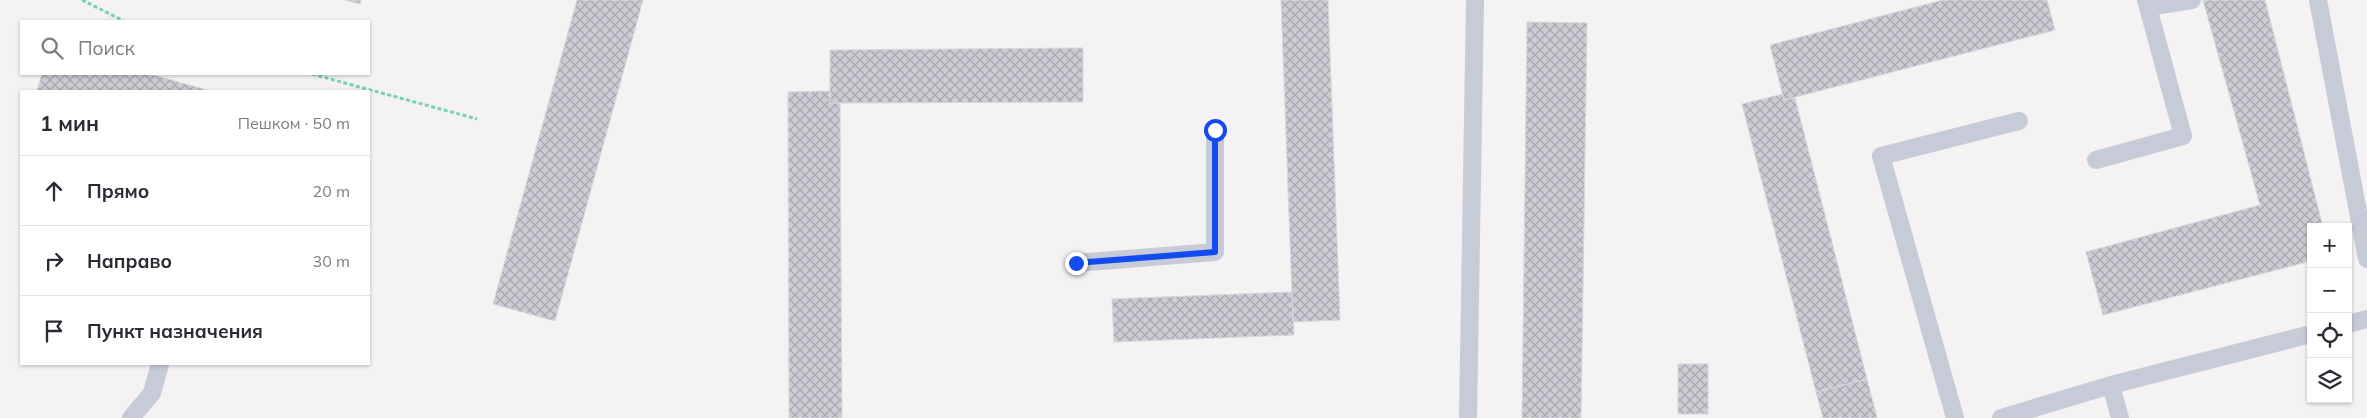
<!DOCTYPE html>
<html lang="ru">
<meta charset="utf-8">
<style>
body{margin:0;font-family:Mulish,sans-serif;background:#f2f2f3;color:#2b2b33}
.controls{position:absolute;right:15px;bottom:15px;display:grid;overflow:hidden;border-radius:0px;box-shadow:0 1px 4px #0004}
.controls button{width:45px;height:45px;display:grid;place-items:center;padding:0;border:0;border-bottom:1px solid #e1e1e2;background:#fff;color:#2b2b33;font:25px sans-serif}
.stop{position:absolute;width:15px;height:15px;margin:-11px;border:4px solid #124bef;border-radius:50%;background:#fff}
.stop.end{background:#124bef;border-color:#fff;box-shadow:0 1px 5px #0008}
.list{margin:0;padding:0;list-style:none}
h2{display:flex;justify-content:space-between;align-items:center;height:65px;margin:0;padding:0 20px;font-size:21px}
h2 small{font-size:16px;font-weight:400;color:#7c7c81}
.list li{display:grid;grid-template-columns:32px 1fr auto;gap:15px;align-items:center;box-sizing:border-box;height:70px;padding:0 20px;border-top:1px solid #e1e1e2}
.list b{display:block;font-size:19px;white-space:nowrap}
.list em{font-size:16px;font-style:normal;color:#7c7c81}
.icon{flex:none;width:28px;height:28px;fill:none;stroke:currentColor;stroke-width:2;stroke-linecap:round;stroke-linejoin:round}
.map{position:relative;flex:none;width:2367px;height:418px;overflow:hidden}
.search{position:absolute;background:#fff;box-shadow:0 1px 4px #0004;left:20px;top:20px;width:350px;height:55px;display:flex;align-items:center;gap:12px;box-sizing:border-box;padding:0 18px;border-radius:0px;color:#7c7c81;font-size:19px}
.panel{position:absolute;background:#fff;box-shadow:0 1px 4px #0004;left:20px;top:90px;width:350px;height:275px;border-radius:0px}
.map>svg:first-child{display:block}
</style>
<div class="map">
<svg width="2367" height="418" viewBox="0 0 2367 418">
<defs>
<pattern id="building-cross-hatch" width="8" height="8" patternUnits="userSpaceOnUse" patternTransform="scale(1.25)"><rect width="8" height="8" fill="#cccdd4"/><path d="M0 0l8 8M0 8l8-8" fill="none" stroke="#a8a9af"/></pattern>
</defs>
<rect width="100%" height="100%" fill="#f4f2f2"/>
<path fill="url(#building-cross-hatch)" stroke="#d6d7de" d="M 345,0 L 361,0 L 360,4 Z
M 577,0 L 643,0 L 555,321 L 493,304 Z
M 1281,0 L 1328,0 L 1340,320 L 1293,322 Z
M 1943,0 L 2047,0 L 2055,30 L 1784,100 L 1770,45 Z
M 2203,0 L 2265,0 L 2323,227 L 2311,227 L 2311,261 L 2103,315 L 2086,252 L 2260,205 Z
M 1527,22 L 1587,23 L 1581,418 L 1522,418 Z
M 1083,48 L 1083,102 L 830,103 L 830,50 Z
M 42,74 L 150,74 L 210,91 L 37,91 Z
M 830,91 L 830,103 L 840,103 L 842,418 L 789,418 L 788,92 Z
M 1783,94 L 1784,100 L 1795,98 L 1867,379 L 1816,392 L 1742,104 Z
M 1292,292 L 1294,335 L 1114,342 L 1112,299 Z
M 1678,364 L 1708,364 L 1708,414 L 1678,414 Z
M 1867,379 L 1877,418 L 1823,418 L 1816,392 Z"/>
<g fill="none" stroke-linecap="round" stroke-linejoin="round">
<path stroke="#76d2b5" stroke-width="3" stroke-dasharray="4 2.5" stroke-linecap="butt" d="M 82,0 L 124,21
M 312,74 L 477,119"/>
<path stroke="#c6cbd7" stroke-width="18" d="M 2318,0 L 2367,259
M 2148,7 L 2192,0
M 2096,160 L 2183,136 L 2146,0
M 1076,263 L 1215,252 L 1215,130
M 2348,324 L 2367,319
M 2111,385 L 2120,418
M 131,418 L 152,393 L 160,364
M 1468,418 L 1475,0
M 1955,418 L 1881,156 L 2019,121
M 2001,418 L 2111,385 L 2311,334"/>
</g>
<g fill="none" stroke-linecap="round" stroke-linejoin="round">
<path stroke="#124bef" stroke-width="6" d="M 1076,263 L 1215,252 L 1215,130"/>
</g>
</svg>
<div class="controls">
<button>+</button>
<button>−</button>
<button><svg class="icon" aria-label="locate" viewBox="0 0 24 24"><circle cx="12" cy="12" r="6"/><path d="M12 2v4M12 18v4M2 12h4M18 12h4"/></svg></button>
<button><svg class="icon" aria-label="layers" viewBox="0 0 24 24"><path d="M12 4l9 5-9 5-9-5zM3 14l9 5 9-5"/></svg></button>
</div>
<div class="stop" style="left:1215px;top:130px"></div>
<div class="stop end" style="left:1076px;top:263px"></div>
<div class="search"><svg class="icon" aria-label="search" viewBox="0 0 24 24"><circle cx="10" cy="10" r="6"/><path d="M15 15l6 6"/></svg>Поиск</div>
<section class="panel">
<h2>1 мин<small>Пешком · 50 m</small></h2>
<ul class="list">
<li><svg class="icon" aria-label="ahead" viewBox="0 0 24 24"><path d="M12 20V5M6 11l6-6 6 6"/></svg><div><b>Прямо</b></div><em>20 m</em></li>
<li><svg class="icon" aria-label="right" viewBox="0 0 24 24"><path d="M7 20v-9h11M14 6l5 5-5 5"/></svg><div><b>Направо</b></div><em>30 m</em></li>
<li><svg class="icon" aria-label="arrive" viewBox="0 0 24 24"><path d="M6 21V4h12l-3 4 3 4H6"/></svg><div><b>Пункт назначения</b></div></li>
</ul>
</section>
</div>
